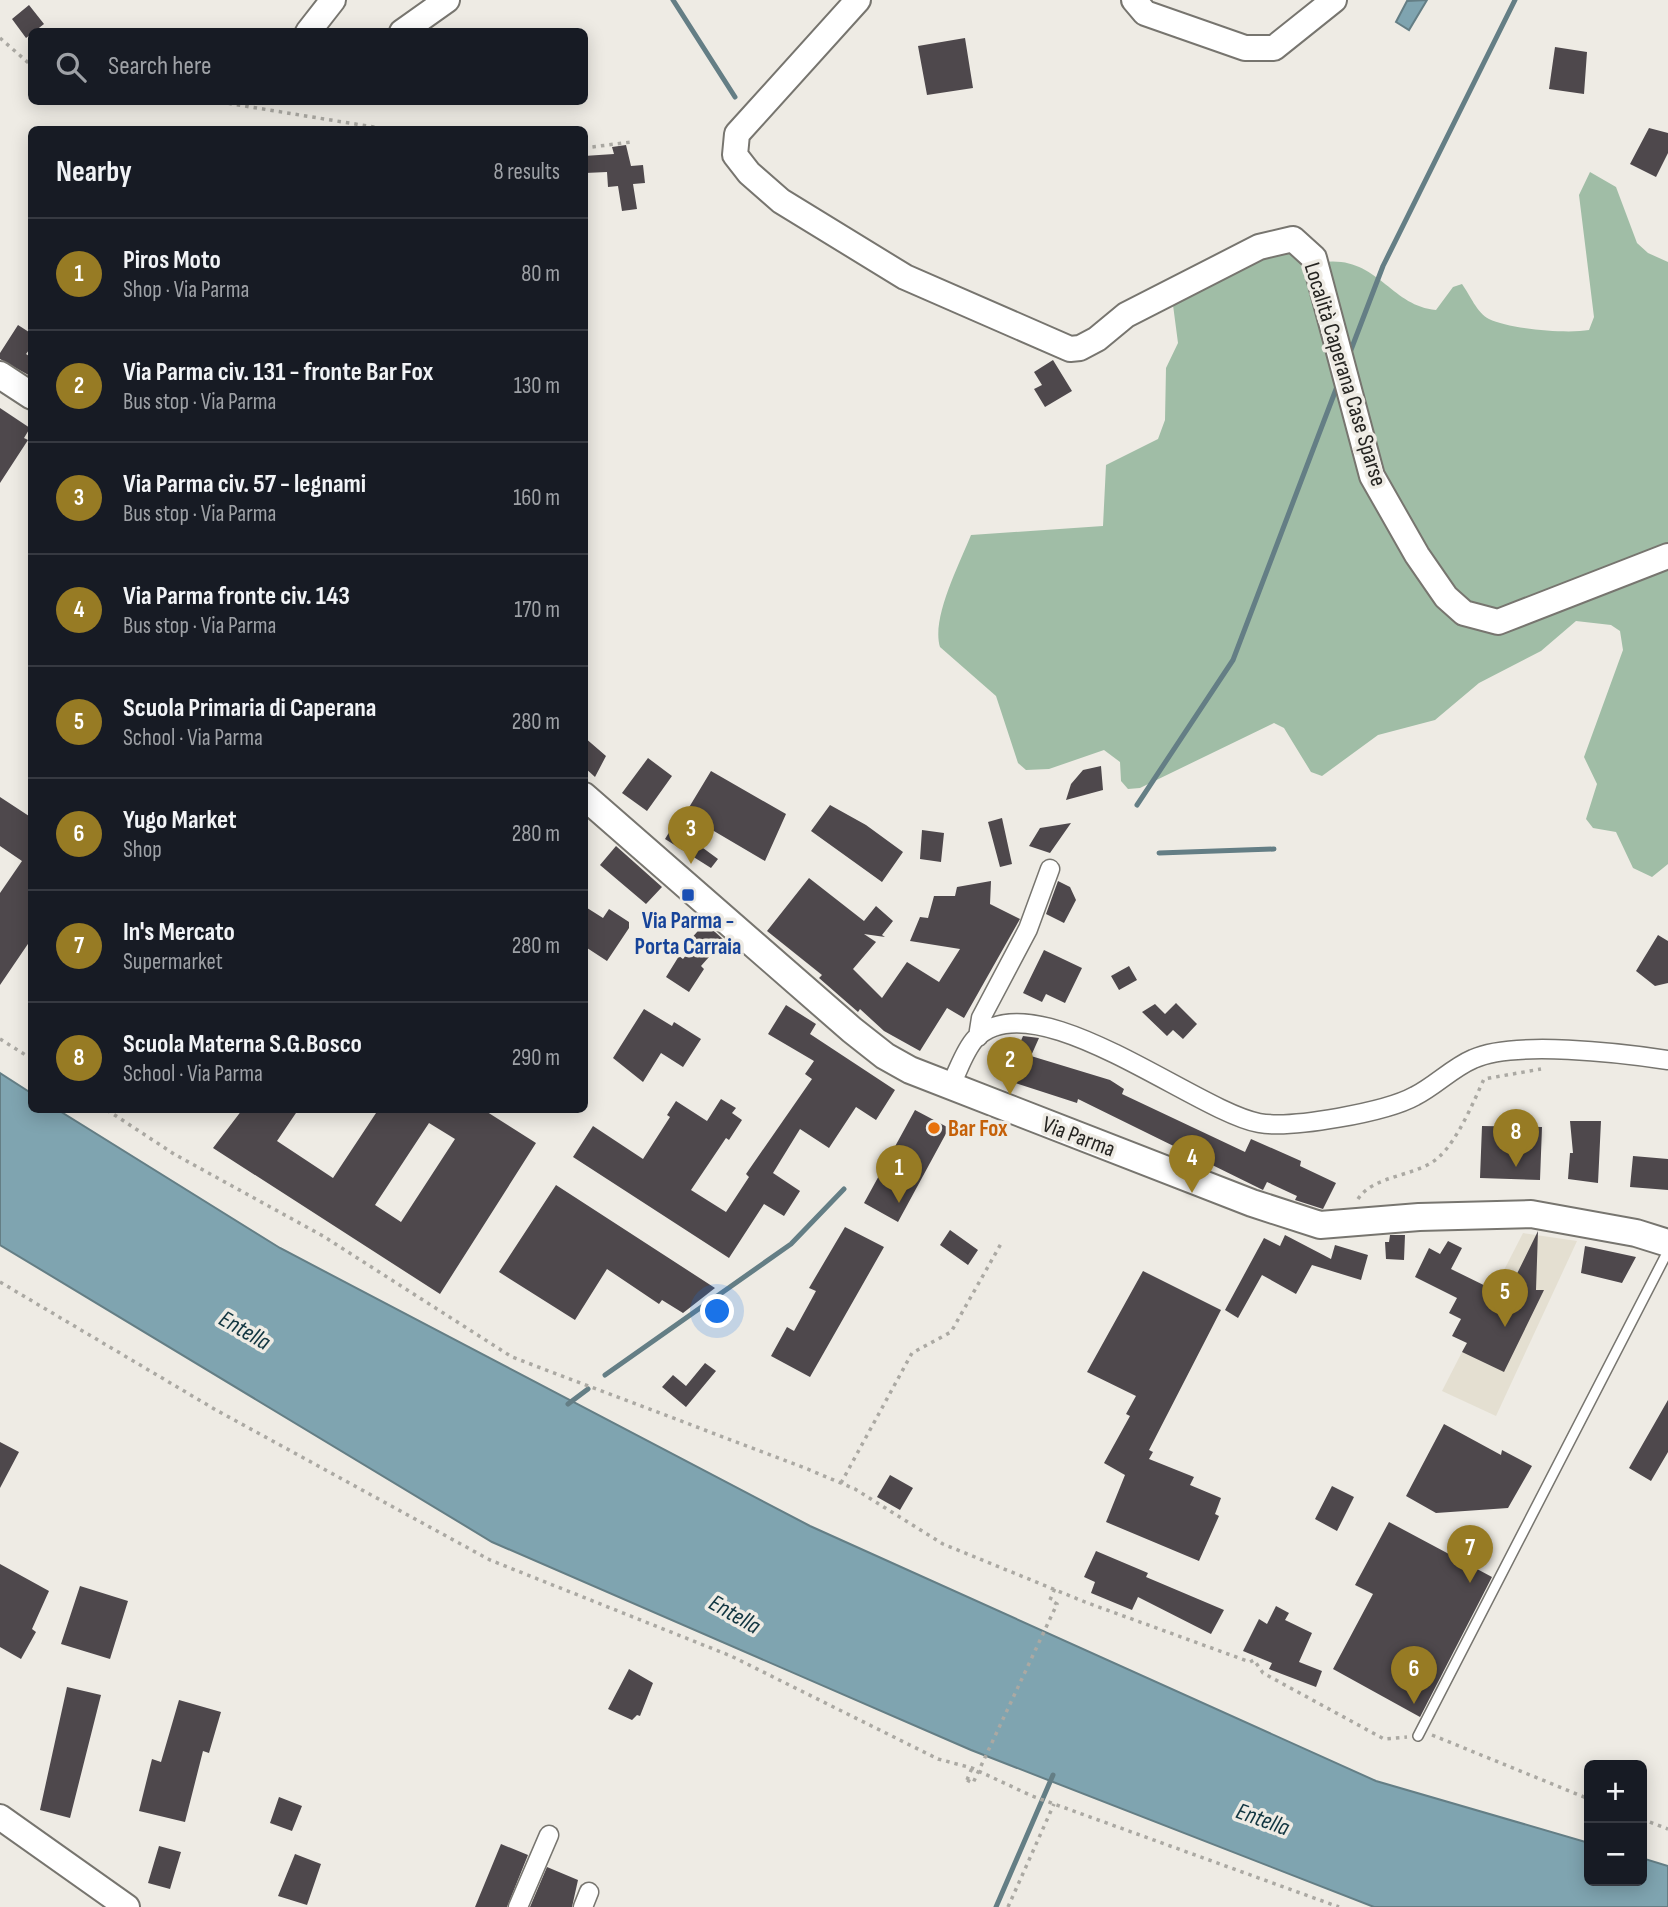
<!DOCTYPE html>
<meta charset="utf-8">
<style>
body{margin:0;font-family:"Sofia Sans Condensed",sans-serif;background:#242831;color:#f1f3f6}
.controls{position:absolute;right:21px;bottom:21px;display:grid;overflow:hidden;border-radius:10px;box-shadow:0 4px 18px #0003}
.controls button{width:63px;height:63px;display:grid;place-items:center;padding:0;border:0;border-bottom:2px solid #363941;background:#171b24;color:#f1f3f6;font:35px sans-serif}
.you{position:absolute;left:718px;top:1312px;width:24px;height:24px;margin:-18px;border:5px solid #fff;border-radius:50%;background:#1a73e8;box-shadow:0 0 0 10px #1a73e833}
.badge{display:grid;place-items:center;width:46px;height:46px;border-radius:50%;background:#977b24;color:#fff;font-size:23px;font-weight:700}
.pin{position:absolute;translate:-50% -58px;filter:drop-shadow(0 2px 4px #0008)}
.pin::after{content:'';position:absolute;top:37px;width:24px;height:21px;background:inherit;clip-path:polygon(0 0,100% 0,50% 100%)}
.list{margin:0;padding:0;list-style:none}
h2{display:flex;justify-content:space-between;align-items:center;height:91px;margin:0;padding:0 28px;font-size:30px}
h2 small{font-size:23px;font-weight:400;color:#9ea1a6}
.list li{display:grid;grid-template-columns:46px 1fr auto;gap:21px;align-items:center;box-sizing:border-box;height:112px;padding:0 28px;border-top:2px solid #363941}
.list b{display:block;font-size:26px;white-space:nowrap}
.list p{margin:0;font-size:23px;white-space:nowrap;color:#9ea1a6}
.list em{font-size:23px;font-style:normal;color:#9ea1a6}
.icon{flex:none;width:38px;height:38px;fill:none;stroke:currentColor;stroke-width:2;stroke-linecap:round;stroke-linejoin:round}
.map{position:relative;flex:none;width:1668px;height:1907px;overflow:hidden}
.search{position:absolute;background:#171b24;box-shadow:0 4px 18px #0003;left:28px;top:28px;width:560px;height:77px;display:flex;align-items:center;gap:18px;box-sizing:border-box;padding:0 24px;border-radius:10px;color:#9ea1a6;font-size:26px}
.panel{position:absolute;background:#171b24;box-shadow:0 4px 18px #0003;left:28px;top:126px;width:560px;height:987px;border-radius:10px}
.map>svg:first-child{display:block}
</style>
<div class="map">
<svg width="1668" height="1907" viewBox="0 0 1668 1907">
<rect width="100%" height="100%" fill="#eeebe4"/>
<path fill="#e4dfd1" d="M 1523,1233 L 1577,1241 L 1496,1416 L 1442,1391 Z"/>
<path fill="#a0bda6" d="M 1590,172 L 1616,187 L 1637,243 L 1648,253 L 1668,262 L 1668,864 L 1652,877 L 1633,868 L 1616,832 L 1593,828 L 1586,819 L 1597,784 L 1584,757 L 1623,650 L 1620,631 L 1611,625 L 1576,621 L 1541,651 L 1479,683 L 1435,720 L 1378,735 L 1322,776 L 1311,772 L 1284,728 L 1274,723 L 1140,788 L 1128,789 L 1121,781 L 1120,762 L 1104,750 L 1049,769 L 1026,770 L 1018,763 L 996,696 L 940,647 C 931,618 960,563 971,535 L 1103,526 L 1106,465 L 1158,439 L 1165,420 L 1166,368 L 1178,343 L 1173,305 L 1267,256 L 1289,252 L 1306,266 C 1375,245 1386,306 1436,310 L 1453,287 L 1462,284 C 1470,295 1477,313 1489,319 C 1509,329 1567,334 1589,330 L 1594,317 L 1579,195 Z"/>
<path fill="#7fa4b0" stroke="#647e85" stroke-width="2" d="M 1427,0 L 1409,30 L 1396,22 L 1407,1 Z
M 0,1073 L 31,1093 L 32,1110 L 58,1110 L 280,1248 L 810,1526 L 1376,1781 L 1589,1843 L 1589,1881 L 1642,1881 L 1642,1858 L 1668,1866 L 1668,1907 L 1374,1907 L 971,1750 L 492,1542 L 0,1245 Z"/>
<g fill="none" stroke-linecap="round" stroke-linejoin="round">
<path stroke="#647e85" stroke-width="5" d="M 673,0 L 735,97
M 1349,355 L 1383,266 L 1515,0
M 1137,805 L 1233,660 L 1338,384
M 1159,853 L 1274,849
M 605,1375 L 791,1244 L 844,1189
M 568,1404 L 588,1389
M 996,1907 L 1053,1775"/>
</g>
<path fill="#4e484c" fill-rule="evenodd" d="M 29,5 L 44,24 L 26,38 L 12,19 Z
M 965,38 L 973,88 L 927,95 L 918,46 Z
M 1555,47 L 1587,52 L 1584,94 L 1549,89 Z
M 1649,128 L 1668,133 L 1668,153 L 1656,177 L 1630,164 Z
M 626,145 L 631,166 L 643,165 L 645,183 L 633,184 L 637,209 L 622,211 L 618,186 L 608,187 L 607,172 L 585,173 L 584,156 L 614,154 L 612,147 Z
M 18,325 L 32,334 L 32,346 L 26,354 L 32,358 L 32,377 L 0,359 L 0,353 Z
M 1053,360 L 1072,391 L 1045,407 L 1034,389 L 1042,385 L 1034,372 Z
M 0,408 L 30,428 L 24,438 L 28,440 L 0,483 Z
M 584,737 L 606,756 L 595,777 L 584,767 Z
M 648,758 L 672,776 L 647,811 L 622,793 Z
M 1101,766 L 1103,790 L 1066,800 L 1071,784 L 1083,770 Z
M 711,771 L 786,814 L 765,861 L 685,814 Z
M 0,797 L 32,818 L 32,938 L 0,985 L 0,893 L 22,861 L 0,846 Z
M 830,805 L 866,825 L 903,852 L 882,882 L 811,831 Z
M 1002,818 L 1012,864 L 1000,867 L 988,822 Z
M 1071,823 L 1050,853 L 1029,846 L 1040,828 Z
M 673,826 L 718,859 L 711,868 L 665,839 Z
M 922,830 L 944,833 L 941,862 L 920,859 Z
M 616,846 L 662,887 L 646,904 L 600,865 Z
M 809,878 L 864,921 L 876,906 L 893,921 L 882,935 L 885,937 L 864,934 L 876,942 L 853,969 L 882,998 L 907,962 L 939,982 L 960,949 L 910,941 L 920,917 L 928,918 L 934,896 L 955,896 L 957,887 L 991,881 L 990,904 L 1020,919 L 964,1018 L 947,1008 L 920,1051 L 884,1031 L 860,1009 L 858,1012 L 819,978 L 822,975 L 767,931 Z
M 1058,881 L 1070,887 L 1076,900 L 1064,923 L 1046,914 Z
M 584,906 L 603,918 L 609,909 L 629,922 L 629,928 L 607,961 L 584,946 Z
M 705,923 L 724,940 L 701,966 L 704,969 L 689,992 L 666,977 L 679,956 L 683,959 L 694,945 L 689,941 Z
M 1658,935 L 1668,941 L 1668,983 L 1655,986 L 1636,971 Z
M 1044,950 L 1082,968 L 1065,1003 L 1046,994 L 1042,1002 L 1023,993 Z
M 1129,966 L 1137,980 L 1119,990 L 1111,976 Z
M 1176,1003 L 1197,1024 L 1183,1039 L 1173,1030 L 1167,1036 L 1142,1012 L 1155,1004 L 1165,1014 Z
M 786,1005 L 816,1024 L 810,1034 L 895,1090 L 876,1120 L 856,1107 L 829,1148 L 800,1129 L 773,1173 L 800,1191 L 784,1216 L 764,1204 L 729,1258 L 573,1157 L 593,1126 L 643,1159 L 670,1117 L 667,1115 L 676,1101 L 707,1121 L 721,1099 L 736,1108 L 732,1113 L 742,1120 L 729,1140 L 726,1138 L 691,1190 L 726,1212 L 749,1177 L 746,1174 L 812,1079 L 805,1074 L 814,1061 L 768,1034 Z
M 644,1009 L 672,1026 L 674,1022 L 701,1039 L 683,1067 L 661,1053 L 643,1082 L 613,1058 Z
M 1023,1036 L 1039,1038 L 1031,1056 L 1110,1080 L 1124,1089 L 1122,1094 L 1245,1152 L 1251,1139 L 1301,1161 L 1300,1166 L 1336,1183 L 1323,1209 L 1295,1200 L 1297,1196 L 1267,1182 L 1263,1190 L 1078,1099 L 1077,1103 L 1015,1083 L 1022,1061 L 1014,1057 Z
M 242,1110 L 298,1110 L 277,1141 L 333,1178 L 378,1110 L 484,1110 L 536,1143 L 440,1294 L 213,1148 ZM 429,1123 L 455,1139 L 401,1222 L 375,1205 Z
M 915,1110 L 949,1128 L 898,1222 L 864,1203 Z
M 1570,1121 L 1601,1121 L 1598,1183 L 1568,1179 L 1570,1153 L 1573,1153 Z
M 1482,1126 L 1542,1127 L 1540,1180 L 1480,1178 Z
M 1633,1156 L 1668,1159 L 1668,1190 L 1630,1187 Z
M 556,1185 L 715,1288 L 683,1313 L 662,1300 L 659,1304 L 607,1269 L 575,1320 L 499,1272 Z
M 845,1227 L 884,1247 L 810,1377 L 771,1356 L 787,1327 L 794,1331 L 816,1291 L 809,1288 Z
M 950,1230 L 978,1250 L 968,1265 L 940,1245 Z
M 1538,1231 L 1536,1290 L 1544,1290 L 1504,1372 L 1462,1352 L 1467,1343 L 1452,1336 L 1461,1319 L 1449,1313 L 1457,1298 L 1415,1277 L 1429,1248 L 1440,1254 L 1448,1241 L 1462,1248 L 1451,1269 L 1506,1296 Z
M 1285,1235 L 1331,1259 L 1335,1245 L 1368,1255 L 1361,1280 L 1312,1265 L 1296,1294 L 1262,1275 L 1238,1318 L 1225,1310 L 1264,1238 L 1280,1246 Z
M 1390,1235 L 1405,1235 L 1404,1260 L 1386,1259 L 1385,1242 L 1389,1242 Z
M 1585,1246 L 1636,1257 L 1622,1283 L 1581,1273 Z
M 1143,1271 L 1221,1310 L 1149,1450 L 1153,1452 L 1149,1459 L 1194,1477 L 1190,1485 L 1221,1498 L 1215,1514 L 1219,1516 L 1199,1561 L 1106,1522 L 1125,1475 L 1104,1463 L 1130,1416 L 1126,1414 L 1136,1396 L 1087,1372 Z
M 705,1363 L 716,1371 L 686,1407 L 662,1387 L 673,1375 L 686,1386 Z
M 1668,1400 L 1668,1452 L 1651,1481 L 1629,1468 Z
M 1444,1424 L 1501,1455 L 1502,1450 L 1532,1466 L 1508,1508 L 1436,1513 L 1406,1496 Z
M 0,1442 L 19,1452 L 0,1488 Z
M 890,1475 L 913,1488 L 900,1510 L 877,1497 Z
M 1332,1486 L 1354,1497 L 1337,1531 L 1315,1519 Z
M 1389,1522 L 1492,1577 L 1420,1717 L 1333,1669 L 1373,1594 L 1355,1585 Z
M 1096,1551 L 1148,1573 L 1146,1577 L 1224,1610 L 1211,1634 L 1138,1597 L 1132,1610 L 1091,1593 L 1095,1582 L 1084,1577 Z
M 0,1564 L 49,1591 L 32,1629 L 36,1632 L 21,1659 L 0,1647 Z
M 80,1586 L 128,1601 L 110,1659 L 61,1644 Z
M 1276,1606 L 1289,1613 L 1285,1620 L 1312,1633 L 1299,1662 L 1322,1671 L 1316,1687 L 1269,1669 L 1272,1663 L 1243,1651 L 1259,1619 L 1267,1624 Z
M 629,1669 L 653,1683 L 640,1716 L 637,1715 L 632,1720 L 608,1709 Z
M 67,1687 L 101,1695 L 70,1818 L 40,1810 Z
M 179,1700 L 221,1712 L 209,1753 L 203,1751 L 185,1822 L 139,1811 L 152,1759 L 161,1762 Z
M 279,1797 L 302,1806 L 292,1831 L 270,1823 Z
M 501,1844 L 528,1855 L 507,1907 L 475,1907 Z
M 159,1846 L 181,1852 L 170,1889 L 148,1883 Z
M 295,1854 L 321,1864 L 307,1905 L 278,1896 Z
M 547,1867 L 578,1880 L 572,1907 L 530,1907 Z"/>
<g fill="none" stroke-linecap="round" stroke-linejoin="round">
<defs>
<path id="lane" d="M 1418,1736 L 1668,1251"/>
<path id="street" d="M 978,1037 L 981,1018 L 1028,929 L 1050,869
M 950,1086 C 958,1072 964,1051 975,1039 C 1033,978 1195,1111 1259,1123 C 1292,1129 1386,1112 1415,1096 C 1435,1086 1452,1068 1473,1059 C 1514,1040 1621,1053 1668,1060
M 518,1907 L 549,1835
M 583,1907 L 589,1892"/>
<path id="secondary" d="M 858,0 L 737,134 L 735,155 L 749,173 L 781,201 L 905,277 L 1070,349 L 1080,348 L 1097,339 L 1126,315 L 1259,247 L 1293,239 L 1314,258 L 1372,476 L 1417,555 L 1446,597 L 1464,613 L 1498,622 L 1668,556
M 1134,0 L 1145,13 L 1245,48 L 1274,48 L 1334,0
M 308,32 L 333,0
M 402,32 L 447,0
M 0,1817 L 127,1907"/>
<path id="primary" d="M 0,375 L 32,396
M 584,796 L 852,1030 L 885,1056 L 910,1070 L 1252,1203 L 1320,1225 L 1419,1217 L 1531,1214 L 1636,1233 L 1668,1243"/>
</defs>
<use href="#lane" stroke="#77756f" stroke-width="12"/>
<use href="#street" stroke="#77756f" stroke-width="21"/>
<use href="#secondary" stroke="#77756f" stroke-width="28"/>
<use href="#primary" stroke="#77756f" stroke-width="30"/>
<path stroke="#aba9a3" stroke-width="3.5" stroke-dasharray="3.5 5" stroke-linecap="butt" d="M 0,38 L 32,66
M 220,102 L 392,130
M 584,148 L 631,142
M 0,1039 L 32,1059
M 107,1110 L 174,1154 L 323,1236 L 512,1357 L 805,1468 L 855,1489 L 943,1544 L 1085,1602 L 1250,1662 L 1254,1660 L 1263,1673 L 1384,1739 L 1407,1737
M 1358,1199 C 1374,1174 1419,1177 1440,1156 C 1458,1139 1474,1101 1484,1079 L 1541,1069
M 0,1282 L 216,1410 L 490,1560 L 731,1656 L 938,1759 L 972,1768 L 1032,1796 L 1339,1907
M 841,1483 L 912,1353 L 951,1332 L 1002,1242
M 1050,1600 L 1055,1588
M 1432,1735 L 1589,1799
M 967,1780 L 972,1768
M 1642,1819 L 1668,1829
M 1008,1907 L 1054,1804"/>
<use href="#lane" stroke="#fff" stroke-width="9"/>
<use href="#street" stroke="#fff" stroke-width="18"/>
<use href="#secondary" stroke="#fff" stroke-width="24"/>
<use href="#primary" stroke="#fff" stroke-width="26"/>
<path stroke="#aba9a3" stroke-width="3.5" stroke-dasharray="3.5 5" stroke-linecap="butt" d="M 967,1780 L 973,1783 L 1057,1604 L 1050,1600"/>
</g>
<rect fill="#1a4fb4" stroke="#eeebe4" stroke-width="2.5" x="681" y="888" width="14" height="14" rx="3.5"/>
<circle fill="#e8710a" stroke="#eeebe4" stroke-width="2.5" cx="934" cy="1128" r="7"/>
<g text-anchor="middle" stroke-width="7" stroke-linejoin="round" paint-order="stroke">
<g font-size="23" fill="#252421" stroke="#eeebe4">
<text transform="translate(1346 374) rotate(73)" y="8">Località Caperana Case Sparse</text>
<text transform="translate(1079 1136) rotate(21)" y="8">Via Parma</text>
</g>
<g font-size="23" font-weight="bold" fill="#164399" stroke="#eeebe4">
<text x="688" y="928">Via Parma -<tspan x="688" dy="26">Porta Carraia</tspan></text>
</g>
<g font-size="23" font-weight="bold" fill="#c56008" stroke="#eeebe4" text-anchor="start">
<text x="948" y="1136">Bar Fox</text>
</g>
<g font-size="24" font-style="italic" fill="#113540" stroke="#eeebe4">
<text transform="translate(245 1330) rotate(30)" y="8">Entella</text>
<text transform="translate(735 1614) rotate(30)" y="8">Entella</text>
<text transform="translate(1263 1819) rotate(20)" y="8">Entella</text>
</g>
</g>
</svg>
<div class="controls">
<button>+</button>
<button>−</button>
</div>
<div class="you"></div>
<div class="pin badge" style="left:899px;top:1203px">1</div>
<div class="pin badge" style="left:1010px;top:1095px">2</div>
<div class="pin badge" style="left:691px;top:864px">3</div>
<div class="pin badge" style="left:1192px;top:1193px">4</div>
<div class="pin badge" style="left:1505px;top:1327px">5</div>
<div class="pin badge" style="left:1414px;top:1704px">6</div>
<div class="pin badge" style="left:1470px;top:1583px">7</div>
<div class="pin badge" style="left:1516px;top:1167px">8</div>
<div class="search"><svg class="icon" aria-label="search" viewBox="0 0 24 24"><circle cx="10" cy="10" r="6"/><path d="M15 15l6 6"/></svg>Search here</div>
<section class="panel">
<h2>Nearby<small>8 results</small></h2>
<ul class="list">
<li><span class="badge">1</span><div><b>Piros Moto</b><p>Shop · Via Parma</p></div><em>80 m</em></li>
<li><span class="badge">2</span><div><b>Via Parma civ. 131 - fronte Bar Fox</b><p>Bus stop · Via Parma</p></div><em>130 m</em></li>
<li><span class="badge">3</span><div><b>Via Parma civ. 57 - legnami</b><p>Bus stop · Via Parma</p></div><em>160 m</em></li>
<li><span class="badge">4</span><div><b>Via Parma fronte civ. 143</b><p>Bus stop · Via Parma</p></div><em>170 m</em></li>
<li><span class="badge">5</span><div><b>Scuola Primaria di Caperana</b><p>School · Via Parma</p></div><em>280 m</em></li>
<li><span class="badge">6</span><div><b>Yugo Market</b><p>Shop</p></div><em>280 m</em></li>
<li><span class="badge">7</span><div><b>In's Mercato</b><p>Supermarket</p></div><em>280 m</em></li>
<li><span class="badge">8</span><div><b>Scuola Materna S.G.Bosco</b><p>School · Via Parma</p></div><em>290 m</em></li>
</ul>
</section>
</div>
